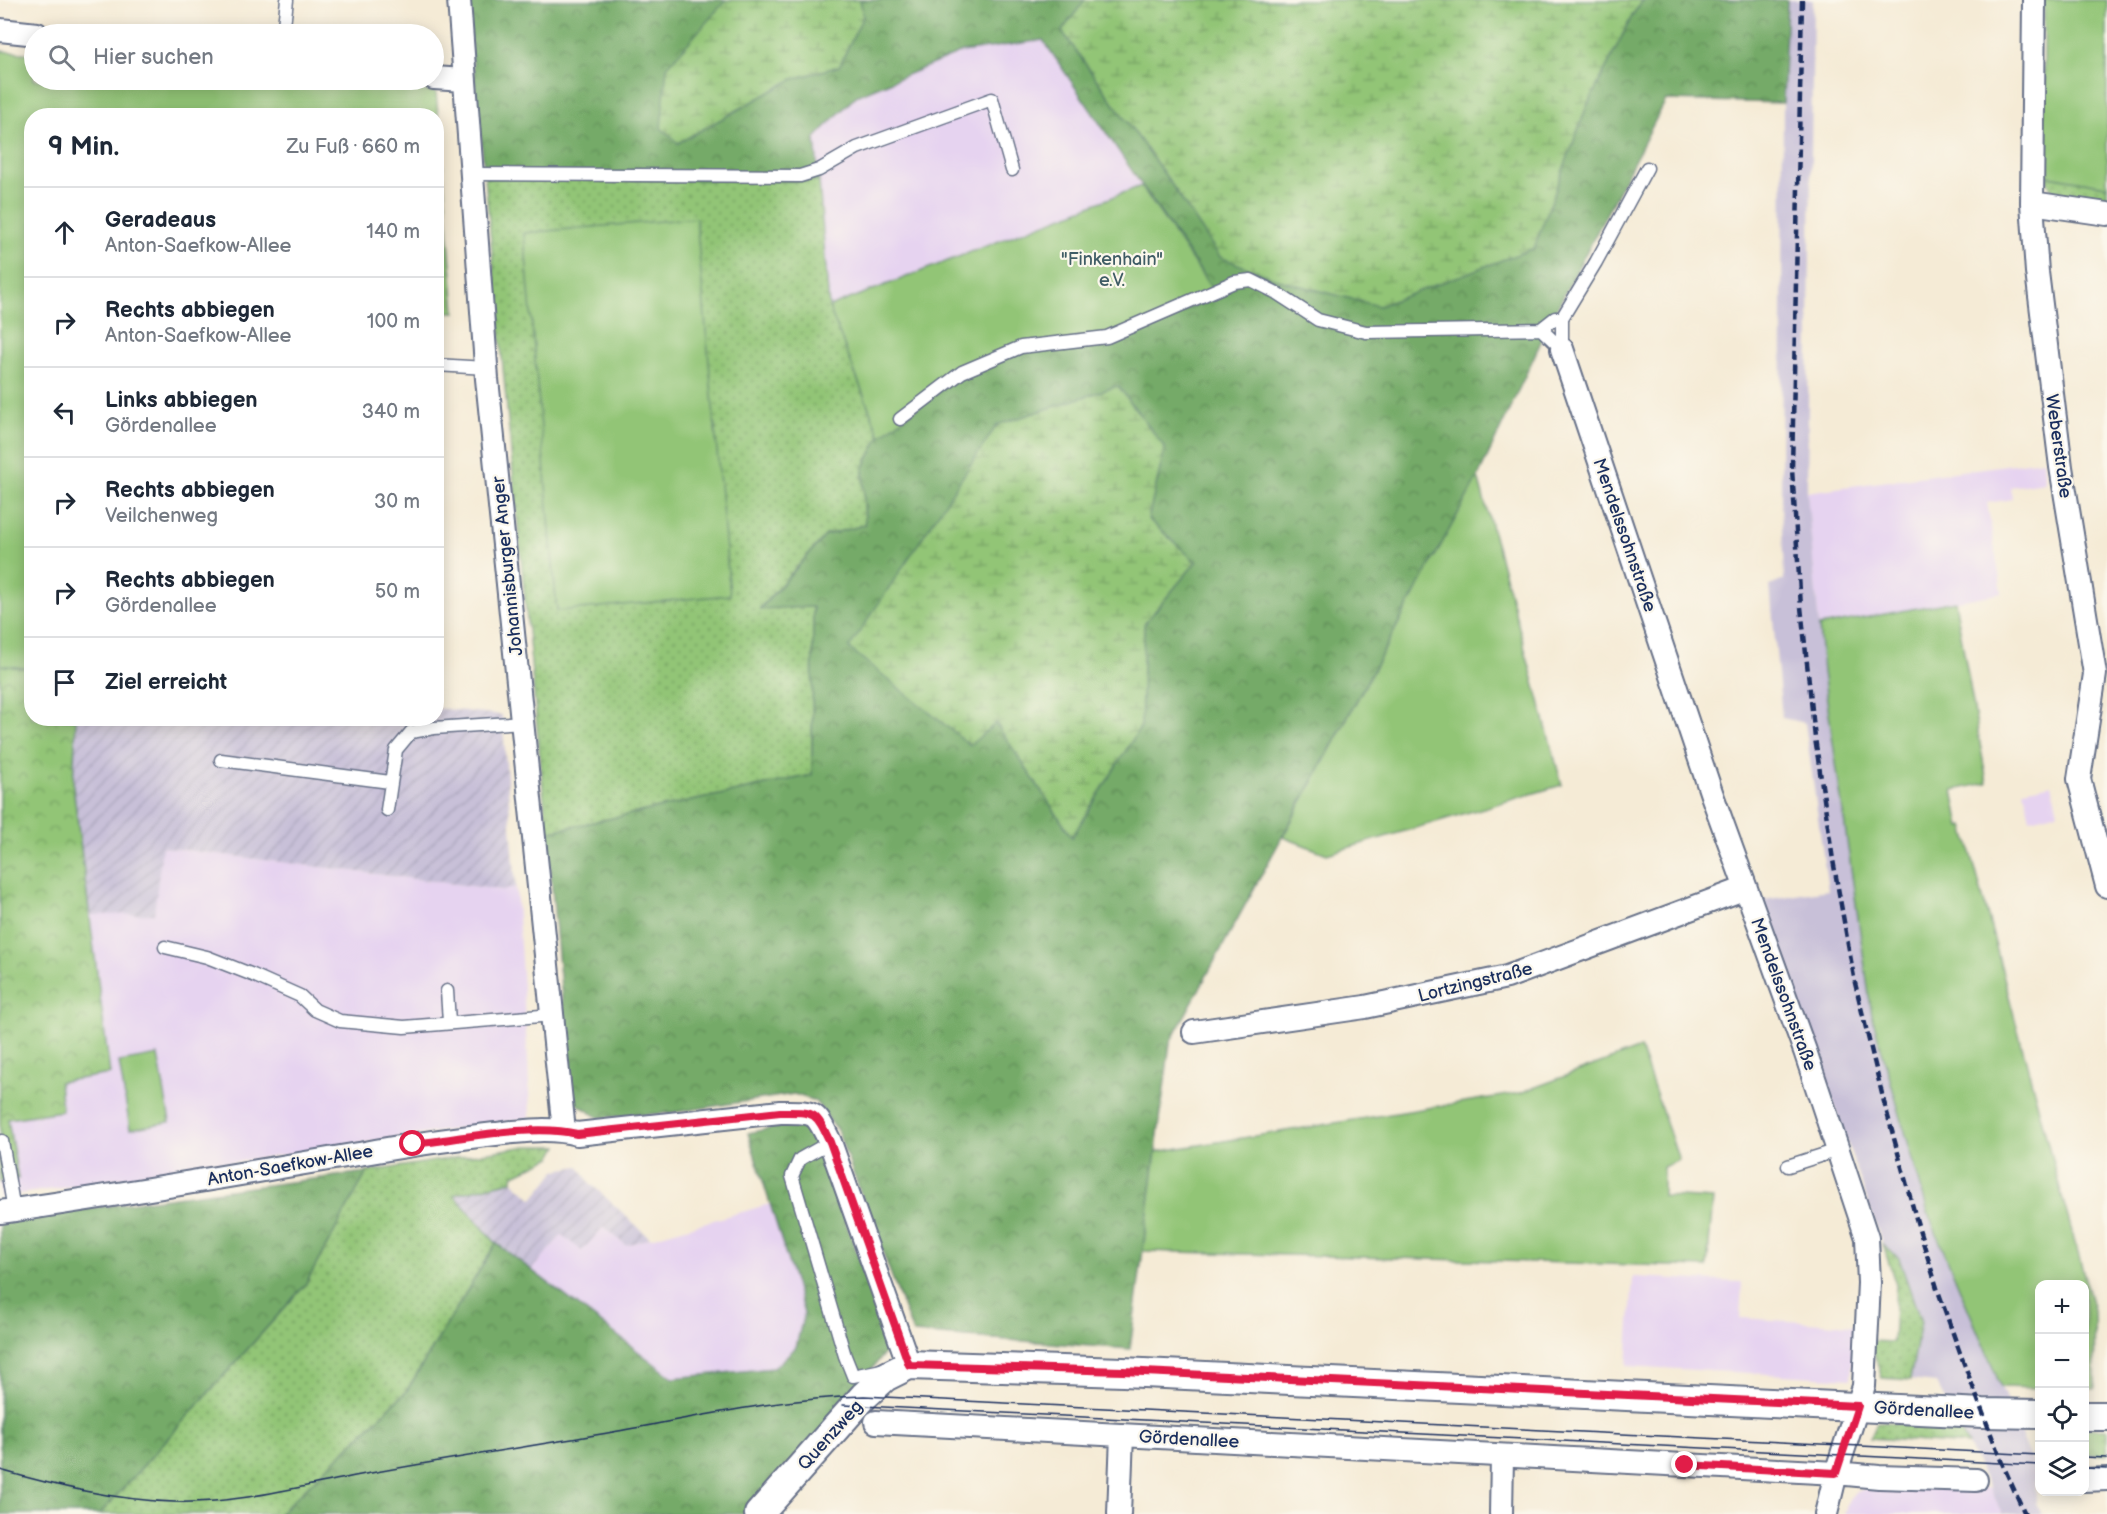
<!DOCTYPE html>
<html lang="de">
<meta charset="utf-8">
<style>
body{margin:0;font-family:"Balsamiq Sans",sans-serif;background:#f2f2f3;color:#1f2937}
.controls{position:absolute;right:18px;bottom:18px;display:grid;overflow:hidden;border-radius:12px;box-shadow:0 3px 15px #0003}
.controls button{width:54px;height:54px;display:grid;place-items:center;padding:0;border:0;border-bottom:2px solid #e0e1e3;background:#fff;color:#1f2937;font:30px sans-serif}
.stop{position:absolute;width:18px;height:18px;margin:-14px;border:4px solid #e11d48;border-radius:50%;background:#fff}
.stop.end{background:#e11d48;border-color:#fff;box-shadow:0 2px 6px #0008}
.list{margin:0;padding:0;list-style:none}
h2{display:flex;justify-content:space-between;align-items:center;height:78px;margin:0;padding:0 24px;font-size:26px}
h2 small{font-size:20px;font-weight:400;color:#747a83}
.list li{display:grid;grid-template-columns:39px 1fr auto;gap:18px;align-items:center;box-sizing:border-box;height:90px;padding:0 24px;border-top:2px solid #e0e1e3}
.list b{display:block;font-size:22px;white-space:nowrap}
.list p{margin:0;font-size:20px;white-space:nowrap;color:#747a83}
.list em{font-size:20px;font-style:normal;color:#747a83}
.icon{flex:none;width:33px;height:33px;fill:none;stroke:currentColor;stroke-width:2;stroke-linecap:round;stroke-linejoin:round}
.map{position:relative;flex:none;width:2107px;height:1514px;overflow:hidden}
.search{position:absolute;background:#fff;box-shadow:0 3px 15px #0003;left:24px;top:24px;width:420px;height:66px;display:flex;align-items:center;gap:15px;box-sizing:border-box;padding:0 21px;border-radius:33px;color:#747a83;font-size:22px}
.panel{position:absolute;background:#fff;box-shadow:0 3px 15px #0003;left:24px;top:108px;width:420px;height:618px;border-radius:24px}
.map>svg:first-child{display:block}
</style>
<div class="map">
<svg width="2107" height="1514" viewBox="0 0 2107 1514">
<defs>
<pattern id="industrial-furrows" width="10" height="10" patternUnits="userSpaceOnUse" patternTransform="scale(1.5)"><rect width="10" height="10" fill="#c8c0d8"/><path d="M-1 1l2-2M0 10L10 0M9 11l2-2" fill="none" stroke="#aba5bc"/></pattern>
<pattern id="grass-dots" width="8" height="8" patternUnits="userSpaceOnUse" patternTransform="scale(1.5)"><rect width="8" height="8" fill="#92c576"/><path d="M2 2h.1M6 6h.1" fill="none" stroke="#76a064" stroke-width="1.8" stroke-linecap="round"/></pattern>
<pattern id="forest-crowns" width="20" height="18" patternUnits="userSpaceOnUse" patternTransform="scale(1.5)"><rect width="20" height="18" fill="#75aa67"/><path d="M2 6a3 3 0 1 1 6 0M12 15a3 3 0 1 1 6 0" fill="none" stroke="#5f8b58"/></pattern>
<pattern id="wetland-marsh" width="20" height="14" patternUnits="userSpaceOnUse" patternTransform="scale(1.5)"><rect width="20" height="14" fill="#92c576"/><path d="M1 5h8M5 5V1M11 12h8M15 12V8" fill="none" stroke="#76a064"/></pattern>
<pattern id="park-crowns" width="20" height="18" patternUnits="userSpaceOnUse" patternTransform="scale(1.5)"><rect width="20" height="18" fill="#92c576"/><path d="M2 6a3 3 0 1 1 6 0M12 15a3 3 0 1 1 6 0" fill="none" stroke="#76a064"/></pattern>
</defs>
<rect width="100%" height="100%" fill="#fbf7ec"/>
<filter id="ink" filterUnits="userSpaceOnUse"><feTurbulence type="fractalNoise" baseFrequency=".0167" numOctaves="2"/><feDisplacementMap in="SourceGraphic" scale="12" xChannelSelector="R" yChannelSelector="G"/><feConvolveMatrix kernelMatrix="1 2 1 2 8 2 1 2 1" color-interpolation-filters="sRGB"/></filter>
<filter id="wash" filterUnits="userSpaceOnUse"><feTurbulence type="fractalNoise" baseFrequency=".008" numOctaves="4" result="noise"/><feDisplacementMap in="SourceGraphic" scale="24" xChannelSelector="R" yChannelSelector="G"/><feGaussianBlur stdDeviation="1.35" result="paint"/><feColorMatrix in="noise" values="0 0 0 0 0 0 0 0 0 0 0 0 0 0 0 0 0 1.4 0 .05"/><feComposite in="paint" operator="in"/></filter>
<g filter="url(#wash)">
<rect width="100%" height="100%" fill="#f5ebd6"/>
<path fill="#e6d3f0" d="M 1043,40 L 1141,186 L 829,307 L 815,138 L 856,96 L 962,52 Z
M 2043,460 L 2045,482 L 2010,487 L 2012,499 L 1987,503 L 2002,593 L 1819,626 L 1807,492 Z
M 0,665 L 31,669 L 32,718 L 76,719 L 73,786 L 161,847 L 502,890 L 516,887 L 528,1061 L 530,1118 L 0,1197 Z
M 2052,784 L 2058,812 L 2030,819 L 2024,790 Z
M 770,1204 L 804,1313 L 796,1347 L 774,1368 L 673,1378 L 531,1270 L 562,1235 L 603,1227 L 626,1245 Z
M 1633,1277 L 1742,1282 L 1740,1318 L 1854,1325 L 1851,1379 L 1627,1366 Z
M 1874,1485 L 1990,1488 L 2003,1514 L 1844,1514 L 1849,1500 L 1856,1492 Z"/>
<path fill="url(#industrial-furrows)" d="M 437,708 L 502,715 L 516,887 L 503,890 L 162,847 L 154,914 L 88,915 L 73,786 L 76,719 L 436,718 Z
M 579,1166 L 589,1182 L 650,1238 L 626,1245 L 603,1227 L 582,1251 L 562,1235 L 531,1270 L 496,1243 L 454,1195 L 512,1181 L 533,1199 L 556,1170 Z"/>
<path fill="#c8c0d8" d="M 1787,0 L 1813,0 L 1807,492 L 1823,672 L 1872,1016 L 1929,1216 L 2036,1470 L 2036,1503 L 2042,1514 L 2003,1514 L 1936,1383 L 1910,1380 L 1917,1345 L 1899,1258 L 1883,1245 L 1763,900 L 1828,890 L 1805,723 L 1782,718 L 1770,586 L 1784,580 L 1781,503 L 1783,103 Z"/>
<path fill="url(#grass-dots)" stroke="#567a6a" stroke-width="1.5" d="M 2044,175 L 2107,186 L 2107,204 L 2066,197 L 2052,190 Z
M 485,178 L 819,181 L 829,307 L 880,436 L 863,469 L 865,525 L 826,535 L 760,608 L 813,607 L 812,775 L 547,832 Z
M 527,1146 L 558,1146 L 552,1157 L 514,1175 L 512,1181 L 454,1195 L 496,1243 L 406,1392 L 279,1514 L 100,1514 L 305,1285 L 367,1172 Z
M 1883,1245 L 1899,1258 L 1921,1322 L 1910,1380 L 1882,1378 L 1870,1341 L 1893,1342 L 1896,1285 Z
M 1877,1422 L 1958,1426 L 1968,1445 L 1870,1438 Z"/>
<path fill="url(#forest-crowns)" stroke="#486c62" stroke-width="1.5" fill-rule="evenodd" d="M 466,0 L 726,0 L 714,14 L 678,143 L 793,79 L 839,66 L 863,16 L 860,0 L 1085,0 L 1062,31 L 1168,179 L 1220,257 L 1279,280 L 1379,306 L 1534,248 L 1586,108 L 1633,14 L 1643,0 L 1787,0 L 1783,103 L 1666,100 L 1553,316 L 1478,477 L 1170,1043 L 1130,1349 L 913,1333 L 837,1130 L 815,1101 L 794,1094 L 670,1113 L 599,1118 L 571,1100 L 547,832 L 812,775 L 813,607 L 760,609 L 826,535 L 865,525 L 863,469 L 880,436 L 960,376 L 1034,349 L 1216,294 L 1043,40 L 962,52 L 856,96 L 815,138 L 819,181 L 485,178 ZM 1165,448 L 1148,519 L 1196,562 L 1144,624 L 1141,726 L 1072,837 L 996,723 Z
M 790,1124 L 814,1133 L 888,1338 L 886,1351 L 838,1413 L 747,1514 L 279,1514 L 406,1392 L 496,1243 L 673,1378 L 774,1368 L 796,1347 L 804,1313 L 748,1133 Z
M 367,1172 L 305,1285 L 100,1514 L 0,1514 L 0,1220 Z"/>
<path fill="url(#wetland-marsh)" stroke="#567a6a" stroke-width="1.5" d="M 726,0 L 860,0 L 863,16 L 839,66 L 793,79 L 678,143 L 661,128 L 667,67 Z
M 1085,0 L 1643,0 L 1633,14 L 1586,108 L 1534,248 L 1379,306 L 1279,280 L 1220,257 L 1168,179 L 1062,31 Z
M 1118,386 L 1165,448 L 1148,519 L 1196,562 L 1144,624 L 1141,726 L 1072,837 L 996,723 L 970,745 L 849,648 L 997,425 Z"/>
<path fill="url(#park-crowns)" stroke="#567a6a" stroke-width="1.5" d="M 0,665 L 31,669 L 32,718 L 76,719 L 73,786 L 110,1074 L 59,1082 L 62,1111 L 8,1119 L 18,1179 L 0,1182 Z
M 2084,1428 L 2107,1429 L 2107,1455 L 2085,1454 Z"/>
<path fill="#92c576" stroke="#567a6a" stroke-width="1.5" d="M 2044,0 L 2107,0 L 2107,186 L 2044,175 Z
M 0,51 L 34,54 L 34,80 L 307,80 L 436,92 L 455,312 L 437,312 L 436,116 L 32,116 L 31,669 L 0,665 Z
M 1141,186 L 1216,295 L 1142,333 L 1034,349 L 960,376 L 880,436 L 829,307 Z
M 696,218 L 730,595 L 557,611 L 524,233 Z
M 1478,477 L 1562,785 L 1327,854 L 1283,837 Z
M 1955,601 L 1987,783 L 1953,790 L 1960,827 L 1964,826 L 2058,1182 L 2094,1310 L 2095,1389 L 2085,1388 L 2084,1284 L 2040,1284 L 2039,1388 L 2001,1387 L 1929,1216 L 1872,1016 L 1823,672 L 1819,626 Z
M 1640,1048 L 1679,1160 L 1663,1167 L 1663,1196 L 1713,1199 L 1707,1267 L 1143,1251 L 1156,1152 L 1520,1093 Z
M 158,1055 L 170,1122 L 130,1129 L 119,1062 Z"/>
</g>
<g filter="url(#ink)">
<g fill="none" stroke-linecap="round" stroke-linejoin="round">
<defs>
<path id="service" d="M 283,34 L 287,0
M 472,174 L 800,176 L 819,170 L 857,148 L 992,99 L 1012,170
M 1541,329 L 1555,318 L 1562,318
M 1562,349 L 1562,318 L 1596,262 L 1647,168
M 436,365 L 486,368
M 900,419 L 962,372 L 1021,347 L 1107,337 L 1234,282 L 1251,280 L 1275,292 L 1318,320 L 1366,332 L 1541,329 L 1562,349
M 221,760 L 390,782
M 387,810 L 396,750 L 411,732 L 434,728 L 523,722
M 165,947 L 207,957 L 253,975 L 300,996 L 315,1010 L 340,1021 L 404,1027 L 553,1015
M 447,991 L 449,1022
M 2,1141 L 14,1210
M 830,1142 L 800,1159 L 792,1176 L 845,1356 L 853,1376 L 882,1370
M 1788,1166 L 1838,1150"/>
<path id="minor" d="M 459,0 L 487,379 L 564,1131
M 2034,0 L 2032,203 L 2037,272 L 2061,467 L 2095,674 L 2079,779 L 2107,886
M 0,30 L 37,34
M 434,78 L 464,80
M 2032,203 L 2107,214
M 1562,349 L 1712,795 L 1805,1051 L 1867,1238 L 1869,1283 L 1864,1386 L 1836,1473 L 1826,1514
M 1194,1032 L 1365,1007 L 1507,977 L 1746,888
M 0,1212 C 122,1195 243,1173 365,1153 C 408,1145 452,1139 495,1134 C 522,1131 550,1127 577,1134 L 780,1112 C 815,1112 815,1110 830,1142 L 909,1365
M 876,1422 L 1836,1473 L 1879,1477 L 1976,1480
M 2084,1480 L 2107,1479
M 1119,1514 L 1122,1435
M 1501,1514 L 1502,1456"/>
<path id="tertiary" d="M 2084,1416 L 2107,1416
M 759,1514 L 864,1396 L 885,1377 L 909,1365 L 1123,1372 L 1983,1413 L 2040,1414"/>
</defs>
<use href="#service" stroke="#677188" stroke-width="15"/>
<use href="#minor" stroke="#677188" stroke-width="26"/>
<use href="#tertiary" stroke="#677188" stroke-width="32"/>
<use href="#service" stroke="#fff" stroke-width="12"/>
<use href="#minor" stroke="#fff" stroke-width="22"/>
<use href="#tertiary" stroke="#fff" stroke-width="28"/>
<path stroke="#1b2f5e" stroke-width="1.5" d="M 843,1405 L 2040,1465
M 2084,1457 L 2107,1458
M 2084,1468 L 2107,1469
M 0,1470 C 56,1486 115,1500 174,1502 C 241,1504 305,1485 371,1473 C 451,1458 532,1446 613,1432 C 696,1417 780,1398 864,1396 L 2040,1455"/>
<path stroke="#1b2f5e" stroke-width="4.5" stroke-dasharray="9 4.5" stroke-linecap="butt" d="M 1802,0 L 1792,469 L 1801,607 L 1815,738 L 1833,860 L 1855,983 L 1884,1102 L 1917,1222 L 1937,1288 L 1960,1353 L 2002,1463 L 2025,1514"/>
</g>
</g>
<g fill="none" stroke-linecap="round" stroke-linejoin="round" filter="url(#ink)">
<path stroke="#e11d48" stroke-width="8" d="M 413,1144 C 459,1139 534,1123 577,1134 L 780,1112 C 815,1112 815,1110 830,1142 L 909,1365 L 1123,1371 L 1858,1406 L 1836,1473 L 1685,1465"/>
</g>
<g text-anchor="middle" stroke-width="4.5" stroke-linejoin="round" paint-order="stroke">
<g font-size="18" fill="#3f5c65" stroke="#fbf7ec">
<text x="1112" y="265">"Finkenhain"<tspan x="1112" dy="21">e.V.</tspan></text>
</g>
<g font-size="18" fill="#1b2f5e" stroke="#fbf7ec">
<text transform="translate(2059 446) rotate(82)" y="6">Weberstraße</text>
<text transform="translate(1625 535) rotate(71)" y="6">Mendelssohnstraße</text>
<text transform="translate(507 566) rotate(-96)" y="6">Johannisburger Anger</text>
<text transform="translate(1475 982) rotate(-14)" y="6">Lortzingstraße</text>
<text transform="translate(1784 994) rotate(70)" y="6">Mendelssohnstraße</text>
<text transform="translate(290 1165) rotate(-10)" y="6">Anton-Saefkow-Allee</text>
<text transform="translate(1924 1410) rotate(3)" y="6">Gördenallee</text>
<text transform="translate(830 1435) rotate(-48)" y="6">Quenzweg</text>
<text transform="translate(1189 1439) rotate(3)" y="6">Gördenallee</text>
</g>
</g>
</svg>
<div class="controls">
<button>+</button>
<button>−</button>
<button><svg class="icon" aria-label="locate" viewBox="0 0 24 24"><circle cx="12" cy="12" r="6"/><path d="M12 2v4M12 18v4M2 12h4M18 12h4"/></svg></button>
<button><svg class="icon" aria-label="layers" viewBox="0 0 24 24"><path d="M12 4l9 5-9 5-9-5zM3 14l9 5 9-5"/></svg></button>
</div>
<div class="stop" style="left:413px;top:1144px"></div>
<div class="stop end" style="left:1685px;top:1465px"></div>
<div class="search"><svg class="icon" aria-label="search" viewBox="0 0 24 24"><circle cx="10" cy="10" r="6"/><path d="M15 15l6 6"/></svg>Hier suchen</div>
<section class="panel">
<h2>9 Min.<small>Zu Fuß · 660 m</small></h2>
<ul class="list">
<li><svg class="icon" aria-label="ahead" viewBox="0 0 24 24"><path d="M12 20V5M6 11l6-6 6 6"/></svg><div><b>Geradeaus</b><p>Anton-Saefkow-Allee</p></div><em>140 m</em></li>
<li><svg class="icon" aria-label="right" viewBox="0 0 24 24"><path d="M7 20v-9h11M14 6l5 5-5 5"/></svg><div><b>Rechts abbiegen</b><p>Anton-Saefkow-Allee</p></div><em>100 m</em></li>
<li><svg class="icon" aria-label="left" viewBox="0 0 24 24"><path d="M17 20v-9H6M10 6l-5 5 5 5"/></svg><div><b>Links abbiegen</b><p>Gördenallee</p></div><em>340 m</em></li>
<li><svg class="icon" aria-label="right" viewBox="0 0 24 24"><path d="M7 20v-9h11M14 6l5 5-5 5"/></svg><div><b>Rechts abbiegen</b><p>Veilchenweg</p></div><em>30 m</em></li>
<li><svg class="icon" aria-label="right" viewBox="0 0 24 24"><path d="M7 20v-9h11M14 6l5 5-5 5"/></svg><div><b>Rechts abbiegen</b><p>Gördenallee</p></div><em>50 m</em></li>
<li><svg class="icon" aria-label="arrive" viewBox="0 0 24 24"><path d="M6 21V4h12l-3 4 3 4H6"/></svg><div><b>Ziel erreicht</b></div></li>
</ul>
</section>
</div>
